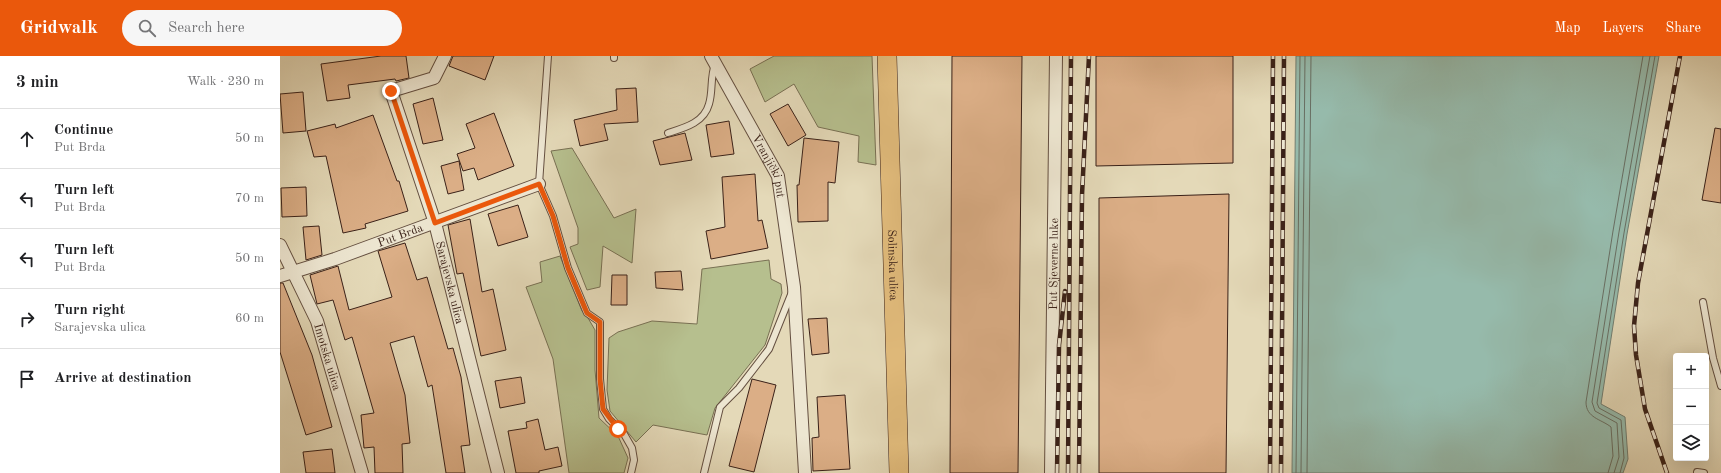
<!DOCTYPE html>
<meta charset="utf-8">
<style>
body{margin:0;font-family:"Old Standard TT",serif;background:#f6f6f6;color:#202124}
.controls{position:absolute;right:12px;bottom:12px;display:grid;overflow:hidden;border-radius:4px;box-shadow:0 4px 16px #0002}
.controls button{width:36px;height:36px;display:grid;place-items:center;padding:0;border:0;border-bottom:1px solid #e0e0e0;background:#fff;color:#202124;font:20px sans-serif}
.stop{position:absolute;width:12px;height:12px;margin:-9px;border:3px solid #ea580c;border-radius:50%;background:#fff}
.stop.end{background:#ea580c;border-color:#fff;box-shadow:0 1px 4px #0008}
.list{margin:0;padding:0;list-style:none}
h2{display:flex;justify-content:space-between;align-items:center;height:52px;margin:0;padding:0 16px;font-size:17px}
h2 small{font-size:13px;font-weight:400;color:#757577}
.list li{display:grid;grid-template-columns:26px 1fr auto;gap:12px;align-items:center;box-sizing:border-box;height:60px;padding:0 16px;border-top:1px solid #e0e0e0}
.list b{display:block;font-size:15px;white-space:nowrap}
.list p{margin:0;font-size:13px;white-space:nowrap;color:#757577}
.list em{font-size:13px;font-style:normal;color:#757577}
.icon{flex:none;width:22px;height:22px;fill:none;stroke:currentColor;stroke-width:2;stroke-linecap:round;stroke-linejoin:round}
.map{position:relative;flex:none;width:1441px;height:417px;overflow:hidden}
header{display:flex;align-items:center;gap:24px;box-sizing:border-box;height:56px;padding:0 20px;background:#ea580c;color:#fff}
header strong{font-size:19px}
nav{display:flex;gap:22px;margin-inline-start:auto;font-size:14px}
.search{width:280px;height:36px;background:#f6f6f6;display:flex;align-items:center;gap:10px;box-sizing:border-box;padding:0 14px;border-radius:22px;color:#757577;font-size:15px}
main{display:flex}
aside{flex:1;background:#fff}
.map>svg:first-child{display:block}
</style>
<header>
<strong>Gridwalk</strong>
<div class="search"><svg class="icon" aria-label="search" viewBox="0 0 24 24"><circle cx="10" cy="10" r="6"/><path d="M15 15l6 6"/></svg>Search here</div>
<nav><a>Map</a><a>Layers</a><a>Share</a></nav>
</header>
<main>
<aside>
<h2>3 min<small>Walk · 230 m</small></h2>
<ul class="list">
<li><svg class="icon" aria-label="ahead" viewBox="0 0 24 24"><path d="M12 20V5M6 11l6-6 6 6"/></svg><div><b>Continue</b><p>Put Brda</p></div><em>50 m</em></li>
<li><svg class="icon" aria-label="left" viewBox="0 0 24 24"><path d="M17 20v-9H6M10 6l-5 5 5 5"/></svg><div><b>Turn left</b><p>Put Brda</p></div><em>70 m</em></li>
<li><svg class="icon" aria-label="left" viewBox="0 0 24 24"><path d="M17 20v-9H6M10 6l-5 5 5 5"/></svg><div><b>Turn left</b><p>Put Brda</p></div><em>50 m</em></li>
<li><svg class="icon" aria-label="right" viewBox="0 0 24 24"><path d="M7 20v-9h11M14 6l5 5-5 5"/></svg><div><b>Turn right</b><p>Sarajevska ulica</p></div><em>60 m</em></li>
<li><svg class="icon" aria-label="arrive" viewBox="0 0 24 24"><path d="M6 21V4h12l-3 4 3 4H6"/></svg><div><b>Arrive at destination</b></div></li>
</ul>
</aside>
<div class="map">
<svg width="1441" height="417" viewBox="0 0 1441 417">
<rect width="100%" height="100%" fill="#e4d9b8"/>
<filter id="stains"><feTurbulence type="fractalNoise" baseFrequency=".005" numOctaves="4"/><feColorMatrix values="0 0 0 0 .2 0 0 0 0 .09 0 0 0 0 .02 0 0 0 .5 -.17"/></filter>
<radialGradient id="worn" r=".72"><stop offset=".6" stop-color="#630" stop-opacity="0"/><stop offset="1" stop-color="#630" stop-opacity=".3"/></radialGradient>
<path fill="#b6bf8e" stroke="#787053" d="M 494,0 L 592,0 L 596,109 L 578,106 L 579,80 L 538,71 L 514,28 L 485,46 L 470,13 Z
M 292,92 L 334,162 L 356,153 L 352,207 L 323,190 L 320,231 L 307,234 L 290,191 L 298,188 L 298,172 L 271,95 Z
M 280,200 L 302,255 L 308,262 L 315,274 L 315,314 L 319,362 L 338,380 L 348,402 L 344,417 L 289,417 L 273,303 L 246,231 L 262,226 L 260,206 Z
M 489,204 L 491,223 L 501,228 L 502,237 L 485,289 L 435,352 L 427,379 L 373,369 L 356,386 L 330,355 L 327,334 L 329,282 L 338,276 L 372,265 L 417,268 L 422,213 Z"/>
<path fill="#96baab" stroke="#717d70" d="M 1016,0 L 1379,0 L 1347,178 L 1321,348 L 1345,361 L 1348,403 L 1343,417 L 1012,417 Z"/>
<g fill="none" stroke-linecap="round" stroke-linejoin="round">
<path stroke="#686e62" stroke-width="1" d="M 1016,417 L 1020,0
M 1021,417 L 1025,0
M 1027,417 L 1031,0
M 1328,417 L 1333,400 L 1331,371 C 1321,363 1306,362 1306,346 L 1333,175 L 1363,0
M 1334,417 L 1339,401 L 1337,367 L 1315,355 L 1312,346 L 1339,176 L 1370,0
M 1340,417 L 1344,402 L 1341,364 L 1319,352 L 1317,347 L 1344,177 L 1375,0"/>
</g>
<path fill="#dbae86" stroke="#3a2118" d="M 101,0 L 126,0 L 129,22 L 116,25 L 115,23 L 68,29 L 70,42 L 47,45 L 41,8 Z
M 173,0 L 214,0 L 205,24 L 169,10 Z
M 672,0 L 742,0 L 738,417 L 670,417 Z
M 816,0 L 953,0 L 953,107 L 816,110 Z
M 356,32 L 358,66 L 324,68 L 328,84 L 300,90 L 294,64 L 337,54 L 336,33 Z
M 23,36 L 26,75 L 3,77 L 0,38 Z
M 153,42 L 163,84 L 143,88 L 133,48 Z
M 508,48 L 526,79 L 508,90 L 490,58 Z
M 214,57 L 234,110 L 198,124 L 194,112 L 183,115 L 177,98 L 195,92 L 186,68 Z
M 93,59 L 117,125 L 119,125 L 128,155 L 85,168 L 86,172 L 63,177 L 46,100 L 34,101 L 27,75 L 55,68 L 56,72 Z
M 449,65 L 454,98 L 431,101 L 426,69 Z
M 1435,72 L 1441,73 L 1441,147 L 1422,144 Z
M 405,77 L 412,104 L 380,109 L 373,85 Z
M 524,82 L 559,86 L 555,127 L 548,126 L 548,165 L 518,166 L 517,129 L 519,129 Z
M 179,105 L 184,134 L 168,138 L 161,110 Z
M 475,118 L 478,165 L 482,164 L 488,192 L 431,203 L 426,175 L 445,171 L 442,121 Z
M 26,131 L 27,160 L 2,161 L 1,132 Z
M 949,138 L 946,417 L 819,417 L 819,142 Z
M 238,149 L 248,181 L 218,190 L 208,158 Z
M 190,163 L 202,236 L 213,233 L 226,294 L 201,300 L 183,217 L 177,218 L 168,169 Z
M 39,170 L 42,199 L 26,204 L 23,171 Z
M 125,187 L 137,224 L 147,221 L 168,293 L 173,292 L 181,321 L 190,389 L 181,390 L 185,417 L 166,417 L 152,329 L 148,331 L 134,280 L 110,287 L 125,339 L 130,387 L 122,388 L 123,417 L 95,417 L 94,391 L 84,392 L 81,359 L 94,357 L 72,281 L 65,284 L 53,244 L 37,248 L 30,219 L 58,210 L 69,254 L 112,241 L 98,195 Z
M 401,215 L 403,234 L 376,232 L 375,216 Z
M 332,219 L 347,219 L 347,249 L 331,249 Z
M 0,227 L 3,227 L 32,299 L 52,371 L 26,379 L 0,296 Z
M 547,262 L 549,297 L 532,299 L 528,263 Z
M 241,321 L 245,347 L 220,352 L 215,325 Z
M 472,323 L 496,329 L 474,416 L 449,410 Z
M 565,339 L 570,413 L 533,415 L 532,382 L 539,381 L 537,341 Z
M 258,363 L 265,394 L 278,391 L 282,410 L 259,415 L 259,417 L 236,417 L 228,375 L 247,372 L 246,366 Z
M 52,393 L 55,417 L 26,417 L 23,396 Z"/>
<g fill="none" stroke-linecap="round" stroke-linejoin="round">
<defs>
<path id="service" d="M 268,0 L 259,128 L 273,160 L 288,212 L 307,257 L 320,266 L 320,323 L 323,353 L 329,363 L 344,378 L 352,392 L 354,404 L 351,417
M 334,0 L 334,2
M 388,77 C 404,72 424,67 429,48 C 433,35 430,22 435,8
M 1423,246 L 1433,302 L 1441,330
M 1417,416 L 1424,417
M 424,417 L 440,351 L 459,332 L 489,293 L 512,236"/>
<g id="minor">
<path id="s1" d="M 165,0 L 154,22 L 111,35 L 155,167 L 218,417"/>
<path id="s2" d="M 431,0 L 498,120 L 514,231 L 525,417"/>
<path id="s3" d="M 0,189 L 37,265 L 82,417"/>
<path id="s4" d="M 0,220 L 55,203 L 259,128"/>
<path id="s5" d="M 771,417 L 776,0"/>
</g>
<g id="primary">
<path id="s6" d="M 607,0 L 619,417"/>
</g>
</defs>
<use href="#service" stroke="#644f40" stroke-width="8"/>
<use href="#minor" stroke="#644f40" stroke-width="14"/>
<use href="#primary" stroke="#3a2118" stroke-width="20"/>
<use href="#service" stroke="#ede6d1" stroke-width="6"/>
<use href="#minor" stroke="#ede6d1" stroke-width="12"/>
<use href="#primary" stroke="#e2bc7c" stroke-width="19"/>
<defs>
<path id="rail" d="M 777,417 L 779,289 L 785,235
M 788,417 L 791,0
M 799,417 L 802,139 L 809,0
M 990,417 L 993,0
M 1001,417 L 1004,0
M 1387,417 L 1365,353 L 1356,299 L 1354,270 L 1358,227 L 1400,0"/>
</defs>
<use href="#rail" stroke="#3a2118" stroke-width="4.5"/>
<use href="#rail" stroke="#ede6d1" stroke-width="3" stroke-dasharray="9" stroke-linecap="butt"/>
</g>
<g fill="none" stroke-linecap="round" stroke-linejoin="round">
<path stroke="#ea580c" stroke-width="5" d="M 111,35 L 155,167 L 259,128 L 273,160 L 288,212 L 307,257 L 320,266 L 320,323 L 323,353 L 338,373"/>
</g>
<g text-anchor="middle" stroke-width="3" stroke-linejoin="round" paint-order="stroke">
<g font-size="12" fill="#3a2118" stroke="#ede6d1">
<text dy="4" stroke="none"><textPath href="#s2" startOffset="125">Vranjički put</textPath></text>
<text dy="4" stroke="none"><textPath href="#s4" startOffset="127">Put Brda</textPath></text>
<text dy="4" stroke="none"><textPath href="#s5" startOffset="209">Put Sjeverne luke</textPath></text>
<text dy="4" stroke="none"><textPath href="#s6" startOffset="209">Solinska ulica</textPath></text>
<text dy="4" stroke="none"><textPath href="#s1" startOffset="270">Sarajevska ulica</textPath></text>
<text dy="4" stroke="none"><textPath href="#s3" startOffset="122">Imotska ulica</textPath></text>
</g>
</g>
<rect width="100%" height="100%" filter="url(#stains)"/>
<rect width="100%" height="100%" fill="url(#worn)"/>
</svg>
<div class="controls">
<button>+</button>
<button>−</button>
<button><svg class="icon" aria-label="layers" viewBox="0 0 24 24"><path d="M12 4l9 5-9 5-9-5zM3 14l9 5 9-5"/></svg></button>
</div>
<div class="stop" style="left:338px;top:373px"></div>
<div class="stop end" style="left:111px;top:35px"></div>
</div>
</main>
